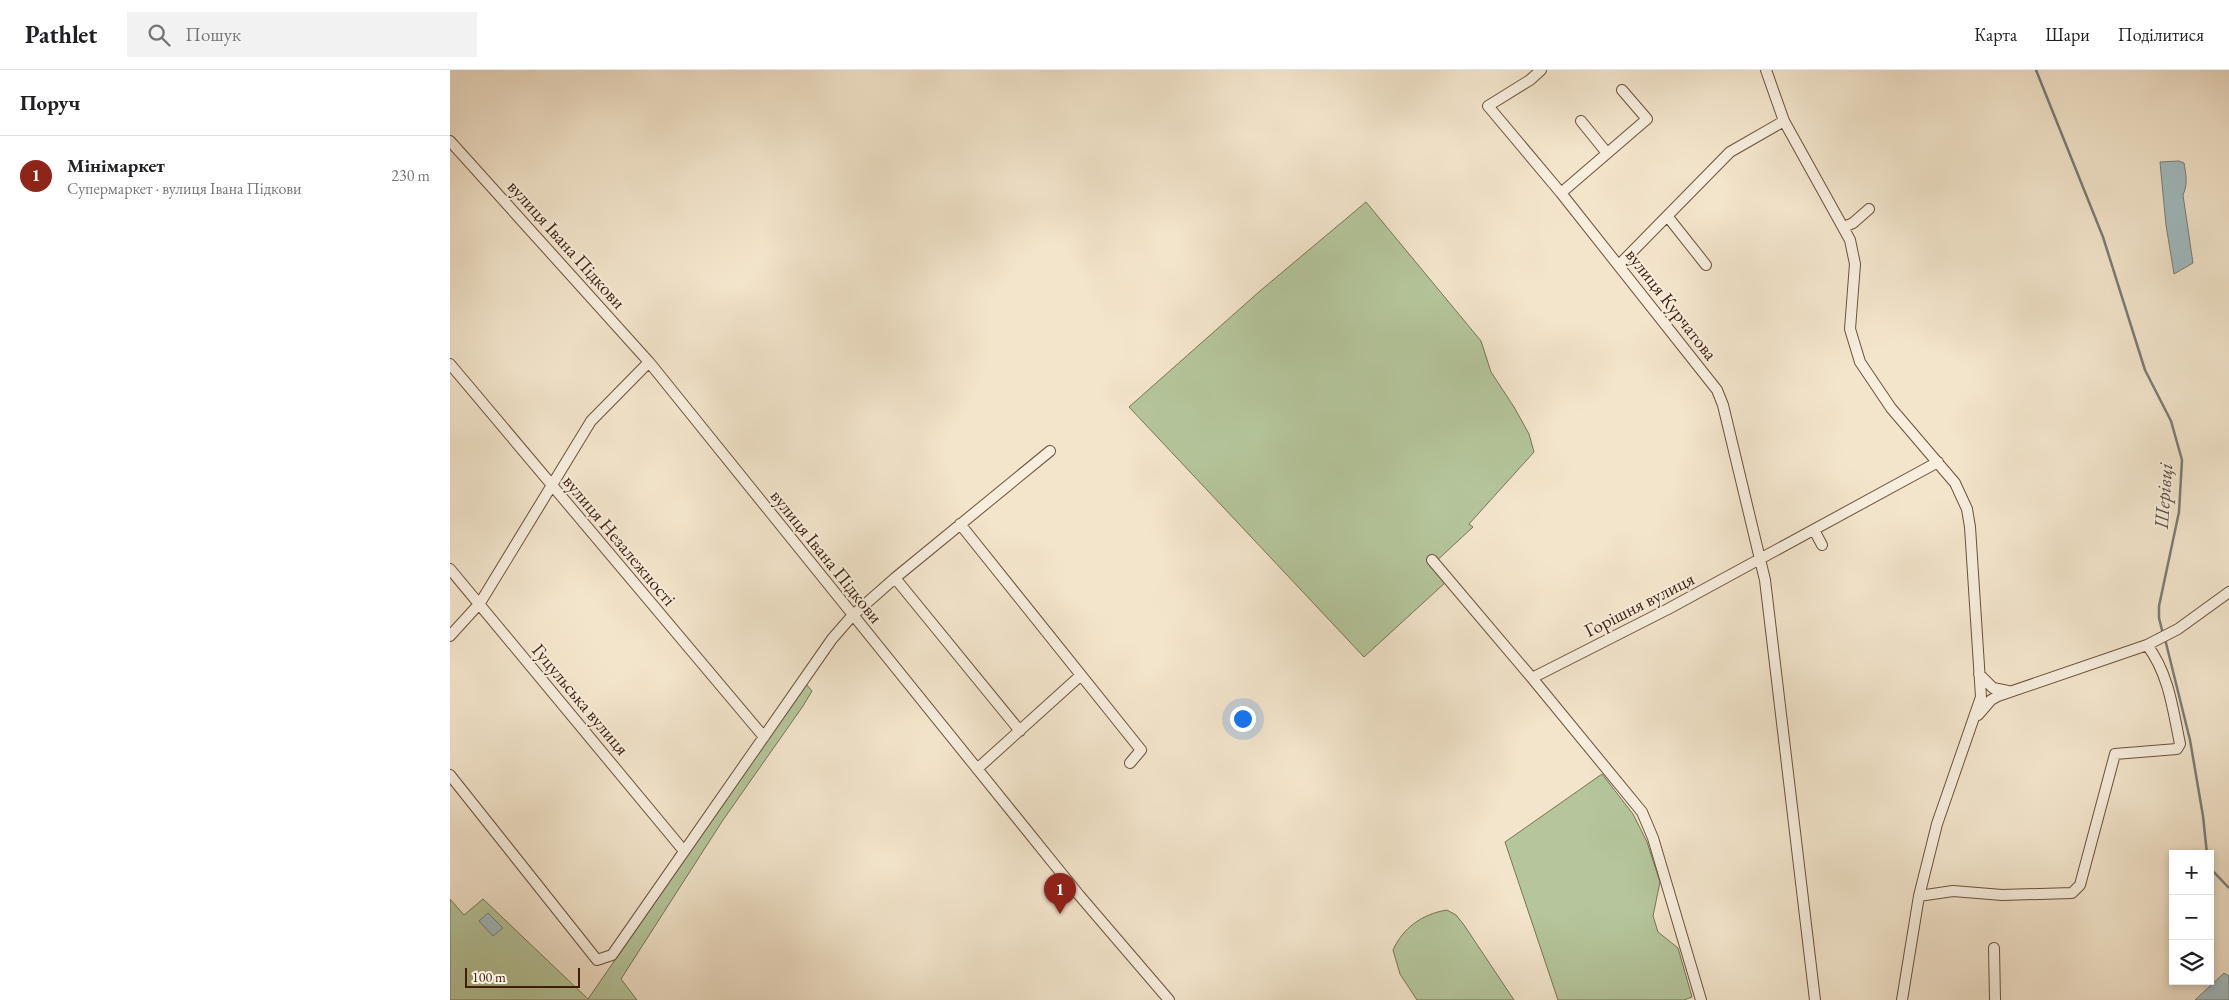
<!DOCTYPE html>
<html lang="uk">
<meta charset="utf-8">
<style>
body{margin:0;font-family:"EB Garamond",serif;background:#f2f2f2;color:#202124}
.controls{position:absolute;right:15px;bottom:15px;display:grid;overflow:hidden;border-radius:0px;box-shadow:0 2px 8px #0003}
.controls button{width:45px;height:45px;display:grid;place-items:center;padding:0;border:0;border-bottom:1px solid #e0e0e0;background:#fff;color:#202124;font:25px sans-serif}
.scale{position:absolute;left:15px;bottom:12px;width:115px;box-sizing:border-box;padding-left:5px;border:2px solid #3f1e0c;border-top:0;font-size:14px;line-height:18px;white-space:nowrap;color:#3f1e0c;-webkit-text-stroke:4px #f7eede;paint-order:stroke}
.you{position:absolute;left:792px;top:648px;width:18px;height:18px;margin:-12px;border:4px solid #fff;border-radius:50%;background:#1a73e8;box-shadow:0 0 0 8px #1a73e833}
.badge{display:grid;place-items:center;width:32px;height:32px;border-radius:50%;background:#8f2418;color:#fff;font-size:16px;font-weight:700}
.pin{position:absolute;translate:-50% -41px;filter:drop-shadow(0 1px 2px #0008)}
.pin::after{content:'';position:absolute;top:26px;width:18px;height:15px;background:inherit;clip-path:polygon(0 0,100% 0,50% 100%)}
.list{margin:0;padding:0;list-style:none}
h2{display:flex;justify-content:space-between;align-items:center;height:65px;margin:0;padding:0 20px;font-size:21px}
h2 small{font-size:16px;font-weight:400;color:#757577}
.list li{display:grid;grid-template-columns:32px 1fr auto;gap:15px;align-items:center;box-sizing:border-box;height:80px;padding:0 20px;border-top:1px solid #e0e0e0}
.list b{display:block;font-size:19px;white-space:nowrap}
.list p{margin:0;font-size:16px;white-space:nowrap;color:#757577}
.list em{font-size:16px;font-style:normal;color:#757577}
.icon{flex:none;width:28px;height:28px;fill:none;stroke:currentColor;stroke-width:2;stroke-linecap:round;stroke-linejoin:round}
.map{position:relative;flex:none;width:1779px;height:930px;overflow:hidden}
header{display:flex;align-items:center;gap:30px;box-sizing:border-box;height:70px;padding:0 25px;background:#fff;border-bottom:1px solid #e0e0e0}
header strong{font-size:24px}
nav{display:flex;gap:28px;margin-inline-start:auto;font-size:18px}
.search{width:350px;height:45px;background:#f2f2f2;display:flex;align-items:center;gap:12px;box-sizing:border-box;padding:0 18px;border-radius:0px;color:#757577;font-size:19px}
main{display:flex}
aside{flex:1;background:#fff}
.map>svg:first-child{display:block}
</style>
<header>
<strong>Pathlet</strong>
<div class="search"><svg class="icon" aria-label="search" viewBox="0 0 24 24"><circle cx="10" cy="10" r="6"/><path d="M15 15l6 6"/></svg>Пошук</div>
<nav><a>Карта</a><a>Шари</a><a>Поділитися</a></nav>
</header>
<main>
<aside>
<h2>Поруч<small></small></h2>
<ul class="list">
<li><span class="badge">1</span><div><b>Мінімаркет</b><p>Супермаркет · вулиця Івана Підкови</p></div><em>230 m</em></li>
</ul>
</aside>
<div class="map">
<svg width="1779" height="930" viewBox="0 0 1779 930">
<rect width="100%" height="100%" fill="#f3e5cc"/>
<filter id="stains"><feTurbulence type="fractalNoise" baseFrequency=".004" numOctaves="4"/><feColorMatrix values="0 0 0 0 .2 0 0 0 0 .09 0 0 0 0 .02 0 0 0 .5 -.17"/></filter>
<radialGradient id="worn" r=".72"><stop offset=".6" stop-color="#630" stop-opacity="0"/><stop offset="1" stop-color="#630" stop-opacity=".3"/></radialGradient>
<path fill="#b5c69c" stroke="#7a7254" d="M 916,132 L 1031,271 L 1041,302 L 1064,337 L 1079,364 L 1084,382 L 1019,454 L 1023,457 L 982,495 L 997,511 L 914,587 L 679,337 L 810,221 Z
M 356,614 L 362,621 L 353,636 L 273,750 L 171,909 L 187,930 L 0,930 L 0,829 L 14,845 L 33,829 L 138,929 Z
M 1152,704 L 1183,744 L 1197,772 L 1210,812 L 1203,846 L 1208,862 L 1228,878 L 1242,927 L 1234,930 L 1108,930 L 1055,772 Z
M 997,840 L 1006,845 L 1014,855 L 1064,930 L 967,930 L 950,904 L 943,880 C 953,858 972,844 997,840 Z"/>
<path fill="#a1bcc2" stroke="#7a7d79" d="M 1729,91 L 1734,93 C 1736,105 1738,114 1733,125 L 1743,193 L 1724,204 L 1716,155 L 1710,92 Z
M 38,843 L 53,858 L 43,866 L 29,851 Z
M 1774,903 L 1779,906 L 1779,930 L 1745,930 Z"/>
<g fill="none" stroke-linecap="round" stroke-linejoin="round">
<path stroke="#7a7d79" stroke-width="2.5" d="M 1586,0 L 1653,167 L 1695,300 L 1721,351 L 1732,390 L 1729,442 L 1709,536 L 1709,548 L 1713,564
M 1715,569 L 1740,670 L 1753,746 L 1757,784
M 1760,798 L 1779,818"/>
<defs>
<path id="minor" d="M 1091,0 L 1080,10 L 1038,36 L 1111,123 L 1267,320 L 1273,335 L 1315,510 L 1365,930
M 1316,0 L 1334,51 L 1400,170 L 1405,194 L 1400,259 L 1410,292 L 1441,338 L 1505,413 L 1517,439 L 1520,457 L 1531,627 L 1487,754 L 1469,826 L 1452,930
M 1131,51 L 1157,83
M 0,71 L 199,292 L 629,825 L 719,930
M 1111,123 L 1197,49 L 1172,20
M 1218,147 L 1256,195
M 1394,157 L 1403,153 L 1419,139
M 1169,195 L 1280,82 L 1334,51
M 0,294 L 314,667
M 510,454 L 691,680 L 680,693
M 1364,460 L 1372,475
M 982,490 L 1082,608 L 1192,742 L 1203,768 L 1251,930
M 0,499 L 234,781
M 445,508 L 570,661
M 0,566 L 30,533 L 141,351 L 199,292
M 1529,604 L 1543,618 L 1558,621
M 1082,608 L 1218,539 L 1488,392
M 1528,645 L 1541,630 L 1548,626 L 1697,575 L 1728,559 L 1779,522
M 527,699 L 630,606
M 0,705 L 147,890 L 162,885 L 382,569 L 402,546 L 445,508 L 600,381
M 1469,826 L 1503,821 L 1552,825 L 1622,823 L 1630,815 L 1665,684 L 1727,679 L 1730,674 C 1723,640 1719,604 1697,575
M 1544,878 L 1545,930"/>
</defs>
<use href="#minor" stroke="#6c503c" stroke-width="12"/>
<use href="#minor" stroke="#f7eede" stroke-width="10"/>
</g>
<g text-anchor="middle" stroke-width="4" stroke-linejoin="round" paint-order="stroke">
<g font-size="19" fill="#3f1e0c" stroke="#f7eede">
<text transform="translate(117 174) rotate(48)" y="7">вулиця Івана Підкови</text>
<text transform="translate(1222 234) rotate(52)" y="7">вулиця Курчатова</text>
<text transform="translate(170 470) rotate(50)" y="7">вулиця Незалежності</text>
<text transform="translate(377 486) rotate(51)" y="7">вулиця Івана Підкови</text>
<text transform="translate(1189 534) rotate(-27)" y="7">Горішня вулиця</text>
<text transform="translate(131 629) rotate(50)" y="7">Гуцульська вулиця</text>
</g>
<g font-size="20" font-style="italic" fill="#5c4d43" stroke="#f7eede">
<text transform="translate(1713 426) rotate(-86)" y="7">Шерівці</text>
</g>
</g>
<rect width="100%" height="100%" filter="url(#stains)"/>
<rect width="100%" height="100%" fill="url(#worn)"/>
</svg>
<div class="controls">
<button>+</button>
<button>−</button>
<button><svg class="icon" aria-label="layers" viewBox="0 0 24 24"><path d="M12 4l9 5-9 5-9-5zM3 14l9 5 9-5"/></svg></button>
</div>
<div class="scale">100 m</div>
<div class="you"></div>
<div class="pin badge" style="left:610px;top:844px">1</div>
</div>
</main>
